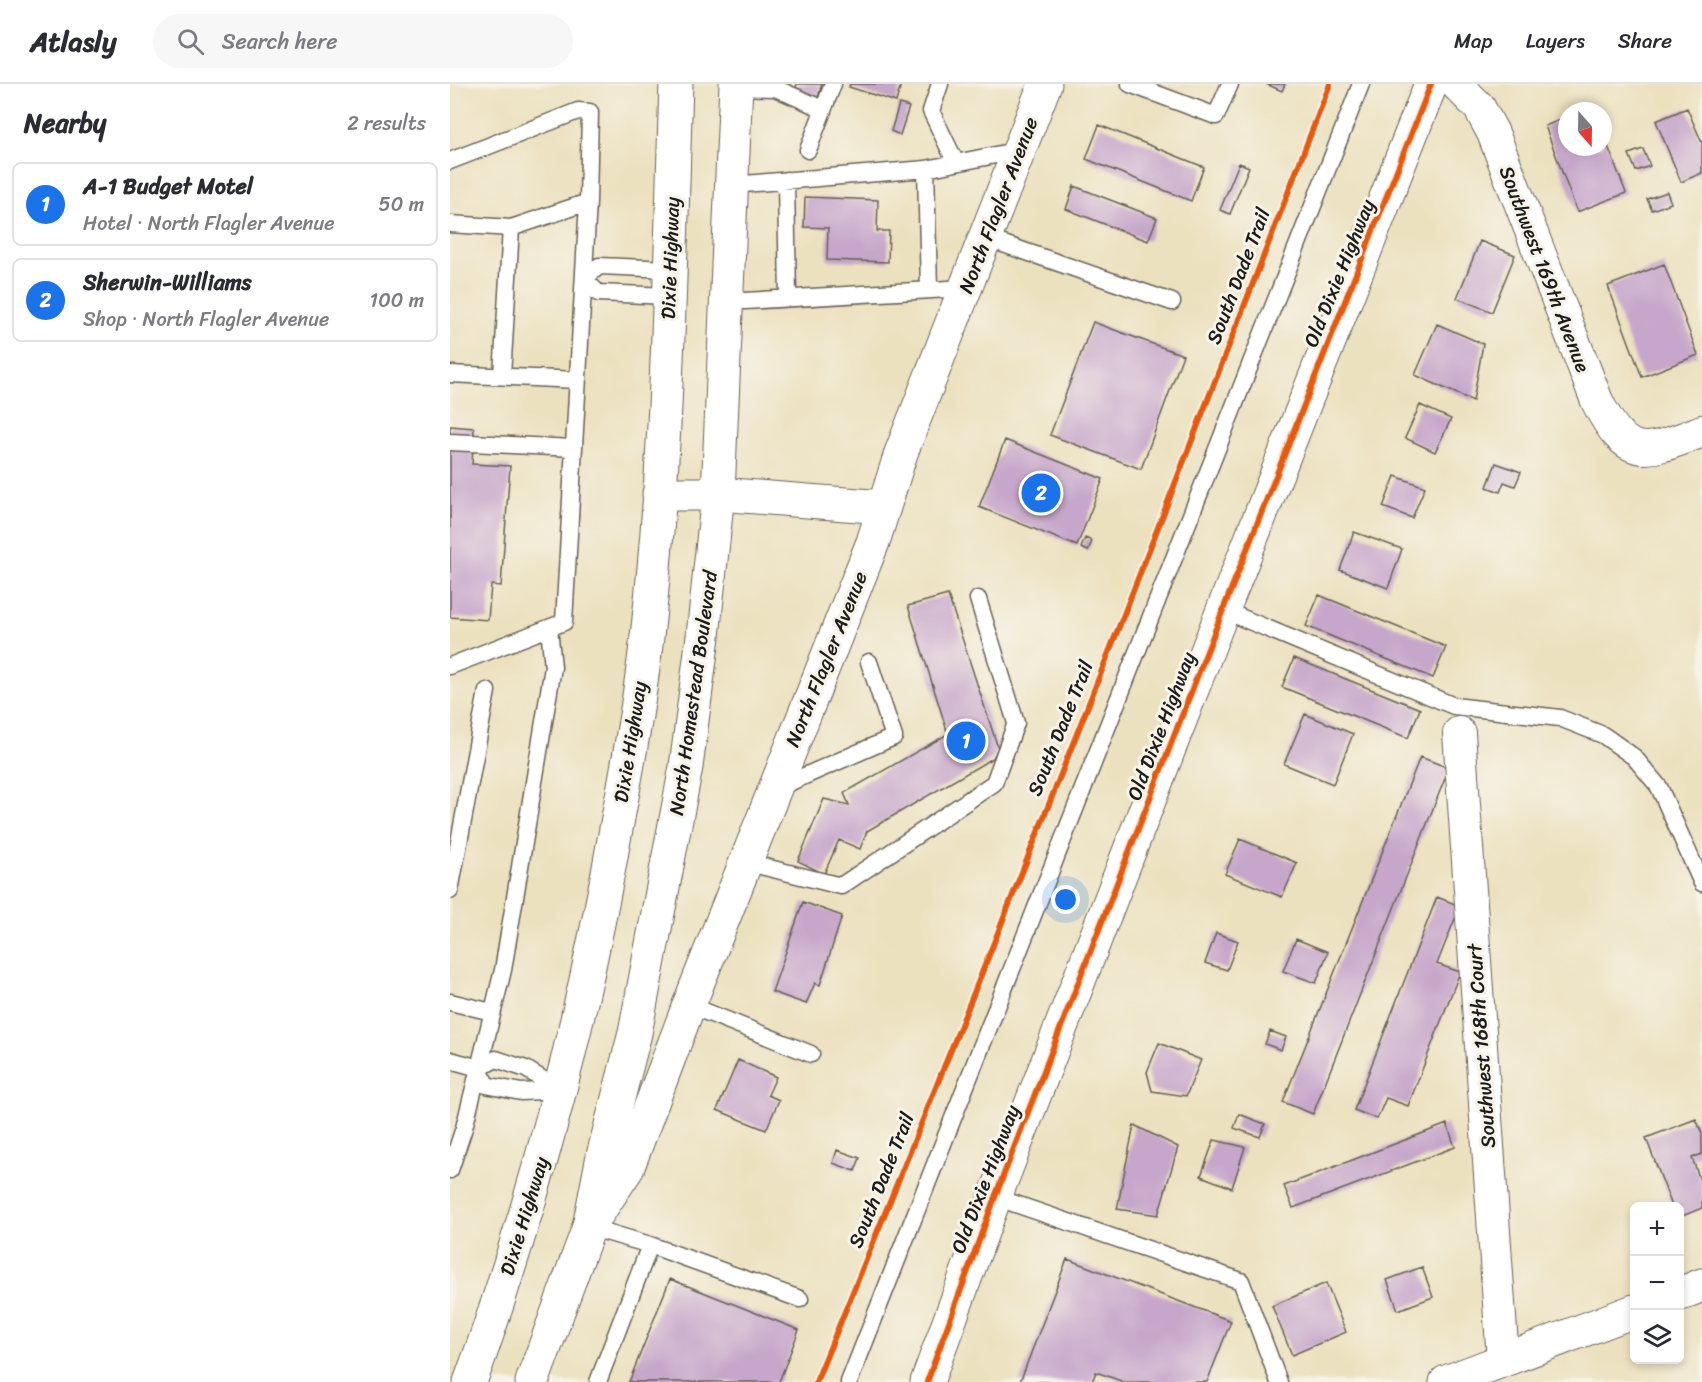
<!DOCTYPE html>
<meta charset="utf-8">
<style>
body{margin:0;font-family:Sriracha,sans-serif;background:#f7f7f7;color:#2b2b33}
.controls{position:absolute;right:18px;bottom:18px;display:grid;overflow:hidden;border-radius:9px;box-shadow:0 3px 9px #0003}
.controls button{width:54px;height:54px;display:grid;place-items:center;padding:0;border:0;border-bottom:2px solid #e1e1e2;background:#fff;color:#2b2b33;font:30px sans-serif}
.compass{position:absolute;left:1108px;top:18px;width:54px;height:54px;border-radius:50%;background:#fff;box-shadow:0 3px 9px #0003;rotate:160deg}
.you{position:absolute;left:616px;top:816px;width:21px;height:21px;margin:-15px;border:4px solid #fff;border-radius:50%;background:#1a73e8;box-shadow:0 0 0 9px #1a73e833}
.badge{display:grid;place-items:center;width:39px;height:39px;border-radius:50%;background:#1a73e8;color:#fff;font-size:20px;font-weight:700}
.pin{position:absolute;translate:-50% -50%;border:3px solid #fff;box-shadow:0 2px 6px #0006}
.list{margin:0;padding:0;list-style:none}
h2{display:flex;justify-content:space-between;align-items:center;height:78px;margin:0;padding:0 24px;font-size:26px}
h2 small{font-size:20px;font-weight:400;color:#7c7c81}
.list li{display:grid;grid-template-columns:39px 1fr auto;gap:18px;align-items:center;box-sizing:border-box;height:84px;margin:0 12px 12px;padding:0 12px;border:2px solid #e1e1e2;border-radius:9px}
.list b{display:block;font-size:22px;white-space:nowrap}
.list p{margin:0;font-size:20px;white-space:nowrap;color:#7c7c81}
.list em{font-size:20px;font-style:normal;color:#7c7c81}
.icon{flex:none;width:33px;height:33px;fill:none;stroke:currentColor;stroke-width:2;stroke-linecap:round;stroke-linejoin:round}
.map{position:relative;flex:none;width:1252px;height:1298px;overflow:hidden}
header{display:flex;align-items:center;gap:36px;box-sizing:border-box;height:84px;padding:0 30px;background:#fff;border-bottom:2px solid #e1e1e2}
header strong{font-size:28px}
nav{display:flex;gap:33px;margin-inline-start:auto;font-size:21px}
.search{width:420px;height:54px;background:#f7f7f7;display:flex;align-items:center;gap:15px;box-sizing:border-box;padding:0 21px;border-radius:33px;color:#7c7c81;font-size:22px}
main{display:flex}
aside{flex:1;background:#fff}
.map>svg:first-child{display:block}
</style>
<header>
<strong>Atlasly</strong>
<div class="search"><svg class="icon" aria-label="search" viewBox="0 0 24 24"><circle cx="10" cy="10" r="6"/><path d="M15 15l6 6"/></svg>Search here</div>
<nav><a>Map</a><a>Layers</a><a>Share</a></nav>
</header>
<main>
<aside>
<h2>Nearby<small>2 results</small></h2>
<ul class="list">
<li><span class="badge">1</span><div><b>A-1 Budget Motel</b><p>Hotel · North Flagler Avenue</p></div><em>50 m</em></li>
<li><span class="badge">2</span><div><b>Sherwin-Williams</b><p>Shop · North Flagler Avenue</p></div><em>100 m</em></li>
</ul>
</aside>
<div class="map">
<svg width="1252" height="1298" viewBox="0 0 1252 1298">
<rect width="100%" height="100%" fill="#f7f3e8"/>
<filter id="ink" filterUnits="userSpaceOnUse"><feTurbulence type="fractalNoise" baseFrequency=".0167" numOctaves="2"/><feDisplacementMap in="SourceGraphic" scale="12" xChannelSelector="R" yChannelSelector="G"/><feConvolveMatrix kernelMatrix="1 2 1 2 8 2 1 2 1" color-interpolation-filters="sRGB"/></filter>
<filter id="wash" filterUnits="userSpaceOnUse"><feTurbulence type="fractalNoise" baseFrequency=".008" numOctaves="4" result="noise"/><feDisplacementMap in="SourceGraphic" scale="24" xChannelSelector="R" yChannelSelector="G"/><feGaussianBlur stdDeviation="1.35" result="paint"/><feColorMatrix in="noise" values="0 0 0 0 0 0 0 0 0 0 0 0 0 0 0 0 0 1.4 0 .05"/><feComposite in="paint" operator="in"/></filter>
<g filter="url(#wash)">
<rect width="100%" height="100%" fill="#ece1bf"/>
<g id="blocks">
<path fill="#c6a6ca" d="M 347,0 L 372,0 L 367,17 L 344,10 Z
M 400,0 L 451,0 L 446,18 L 399,3 Z
M 816,0 L 835,0 L 832,7 Z
M 449,20 L 459,23 L 450,51 L 441,47 Z
M 1237,24 L 1252,59 L 1252,89 L 1231,98 L 1206,37 Z
M 1117,33 L 1117,63 L 1153,63 L 1153,49 L 1176,109 L 1127,128 L 1095,42 Z
M 649,41 L 754,83 L 741,117 L 636,75 Z
M 1193,65 L 1200,82 L 1186,87 L 1179,70 Z
M 789,79 L 799,83 L 780,130 L 770,126 Z
M 624,102 L 707,134 L 698,157 L 616,125 Z
M 1217,108 L 1221,119 L 1202,126 L 1197,115 Z
M 355,113 L 428,116 L 427,147 L 439,147 L 438,178 L 377,176 L 378,144 L 354,143 Z
M 1030,157 L 1065,171 L 1042,228 L 1007,214 Z
M 1214,180 L 1248,271 L 1192,293 L 1158,202 Z
M 643,238 L 733,271 L 691,385 L 600,351 Z
M 987,240 L 1033,260 L 1023,317 L 965,291 Z
M 970,321 L 1001,335 L 985,368 L 955,354 Z
M 0,342 L 24,344 L 22,380 L 60,382 L 51,502 L 41,501 L 38,536 L 0,533 Z
M 555,356 L 653,395 L 627,462 L 529,423 Z
M 1046,379 L 1071,388 L 1065,402 L 1054,398 L 1050,408 L 1037,403 Z
M 945,392 L 975,403 L 962,434 L 933,423 Z
M 904,448 L 952,465 L 938,504 L 890,486 Z
M 635,454 L 642,457 L 638,467 L 631,464 Z
M 498,511 L 548,664 L 543,674 L 417,747 L 410,765 L 389,756 L 374,790 L 348,777 L 374,715 L 399,721 L 394,709 L 498,650 L 458,522 Z
M 869,511 L 996,563 L 983,594 L 856,542 Z
M 844,574 L 970,625 L 958,654 L 832,603 Z
M 855,630 L 903,650 L 883,700 L 834,680 Z
M 970,673 L 999,684 L 863,1030 L 833,1018 Z
M 790,755 L 847,779 L 832,813 L 775,790 Z
M 987,813 L 1010,822 L 987,880 L 1010,888 L 958,1022 L 936,1014 L 927,1035 L 904,1026 Z
M 353,818 L 392,832 L 370,901 L 365,899 L 356,920 L 322,908 Z
M 766,849 L 788,857 L 777,886 L 755,879 Z
M 846,855 L 878,868 L 866,899 L 833,887 Z
M 820,947 L 836,953 L 831,966 L 815,960 Z
M 709,959 L 751,976 L 736,1012 L 702,1007 L 697,988 Z
M 288,976 L 326,993 L 318,1011 L 329,1016 L 316,1046 L 267,1026 Z
M 789,1030 L 815,1040 L 810,1053 L 784,1044 Z
M 1246,1035 L 1252,1050 L 1252,1070 L 1242,1074 L 1252,1101 L 1252,1124 L 1230,1133 L 1230,1122 L 1222,1122 L 1196,1054 Z
M 997,1040 L 1005,1063 L 843,1124 L 834,1102 Z
M 684,1041 L 728,1063 L 708,1131 L 667,1125 Z
M 764,1056 L 795,1063 L 782,1104 L 751,1092 Z
M 387,1066 L 410,1074 L 405,1087 L 383,1079 Z
M 617,1175 L 781,1237 L 757,1298 L 674,1298 L 646,1288 L 642,1298 L 570,1298 Z
M 972,1183 L 983,1213 L 948,1226 L 937,1196 Z
M 220,1195 L 349,1246 L 329,1298 L 179,1298 Z
M 876,1199 L 896,1248 L 842,1271 L 822,1222 Z"/>
</g>
</g>
<g filter="url(#ink)">
<use href="#blocks" fill-opacity="0" stroke="#656155" stroke-width="1.5"/>
<g fill="none" stroke-linecap="round" stroke-linejoin="round">
<defs>
<path id="service" d="M 490,0 L 481,27 L 506,79
M 680,0 L 766,32 L 780,0
M 285,3 L 325,4 L 373,25
M 358,66 L 383,0
M 0,77 L 128,27 L 140,28 L 138,118 L 61,144 L 0,140
M 336,96 L 338,214
M 282,101 L 476,85
M 536,154 L 722,218
M 479,205 L 476,85 L 570,66
M 219,212 L 148,209 L 134,195 L 149,182 L 220,185
M 277,218 L 516,204
M 0,290 L 128,296
M 52,292 L 61,144
M 0,358 L 124,364
M 773,526 L 1004,622 L 1110,634 L 1153,651 L 1184,673 L 1209,703 L 1252,799
M 0,582 L 114,538 L 138,118
M 327,704 L 444,653 L 419,578
M 295,778 L 391,802 L 544,699 L 566,639 L 528,515
M 0,807 L 37,607
M 0,918 L 42,928
M 239,921 L 361,970
M 0,976 L 29,984 L 53,886 L 103,583 L 99,544
M 0,1086 L 14,1044 L 29,984 L 46,975 L 76,985 L 110,1006 L 71,1008 L 36,1001 L 29,984
M 545,1113 L 791,1197 L 829,1298
M 139,1143 L 200,1161 L 350,1215
M 148,1298 L 200,1161
M 399,1298 L 911,0"/>
<path id="minor" d="M 1006,0 L 1029,23 L 1043,49 L 1147,317 C 1178,379 1195,369 1252,347
M 1009,649 L 1053,1276"/>
<path id="tertiary" d="M 209,410 L 268,410 L 434,423
M 139,1142 L 177,1085 L 239,921 L 423,458 L 451,369 L 595,0
M 1230,1210 L 1252,1201
M 477,1298 L 545,1113 L 773,526 L 981,0
M 996,1298 L 1184,1227"/>
<path id="trunk" d="M 20,1298 C 42,1240 60,1181 78,1121 C 116,994 145,865 168,734 C 180,671 191,607 198,544 C 218,363 220,181 226,0
M 82,1298 L 139,1143 L 153,1072 L 185,949 L 236,683 L 253,552 L 268,410 L 286,0"/>
</defs>
<use href="#service" stroke="#656155" stroke-width="19"/>
<use href="#minor" stroke="#656155" stroke-width="34"/>
<use href="#tertiary" stroke="#656155" stroke-width="35"/>
<use href="#trunk" stroke="#656155" stroke-width="35"/>
<use href="#service" stroke="#fff" stroke-width="16"/>
<use href="#minor" stroke="#fff" stroke-width="32"/>
<use href="#tertiary" stroke="#fff" stroke-width="33"/>
<use href="#trunk" stroke="#fff" stroke-width="33"/>
<defs>
<path id="cycleway" d="M 366,1298 C 543,868 713,434 880,0
M 477,1298 L 545,1113 L 773,526 L 981,0"/>
</defs>
<use href="#cycleway" stroke="#f7f3e8" stroke-width="10"/>
<use href="#cycleway" stroke="#e8590c" stroke-width="6"/>
</g>
</g>
<g text-anchor="middle" stroke-width="6" stroke-linejoin="round" paint-order="stroke">
<g font-size="20" fill="#1c1c1c" stroke="#f7f3e8">
<text transform="translate(548 121) rotate(-69)" y="7">North Flagler Avenue</text>
<text transform="translate(220 174) rotate(-88)" y="7">Dixie Highway</text>
<text transform="translate(1095 185) rotate(69)" y="7">Southwest 169th Avenue</text>
<text transform="translate(889 189) rotate(-68)" y="7">Old Dixie Highway</text>
<text transform="translate(788 192) rotate(-69)" y="7">South Dade Trail</text>
<text transform="translate(376 575) rotate(-68)" y="7">North Flagler Avenue</text>
<text transform="translate(243 609) rotate(-82)" y="7">North Homestead Boulevard</text>
<text transform="translate(711 642) rotate(-69)" y="7">Old Dixie Highway</text>
<text transform="translate(610 644) rotate(-68)" y="7">South Dade Trail</text>
<text transform="translate(180 658) rotate(-81)" y="7">Dixie Highway</text>
<text transform="translate(1031 962) rotate(-94)" y="7">Southwest 168th Court</text>
<text transform="translate(535 1095) rotate(-69)" y="7">Old Dixie Highway</text>
<text transform="translate(431 1096) rotate(-68)" y="7">South Dade Trail</text>
<text transform="translate(74 1132) rotate(-73)" y="7">Dixie Highway</text>
</g>
</g>
</svg>
<div class="controls">
<button>+</button>
<button>−</button>
<button><svg class="icon" aria-label="layers" viewBox="0 0 24 24"><path d="M12 4l9 5-9 5-9-5zM3 14l9 5 9-5"/></svg></button>
</div>
<svg class="compass" viewBox="-18 -18 36 36"><path d="M0-13l5 13h-10z" fill="#e53935"/><path d="M0 13l5-13h-10z" fill="#7c7c81"/></svg>
<div class="you"></div>
<div class="pin badge" style="left:516px;top:657px">1</div>
<div class="pin badge" style="left:591px;top:409px">2</div>
</div>
</main>
